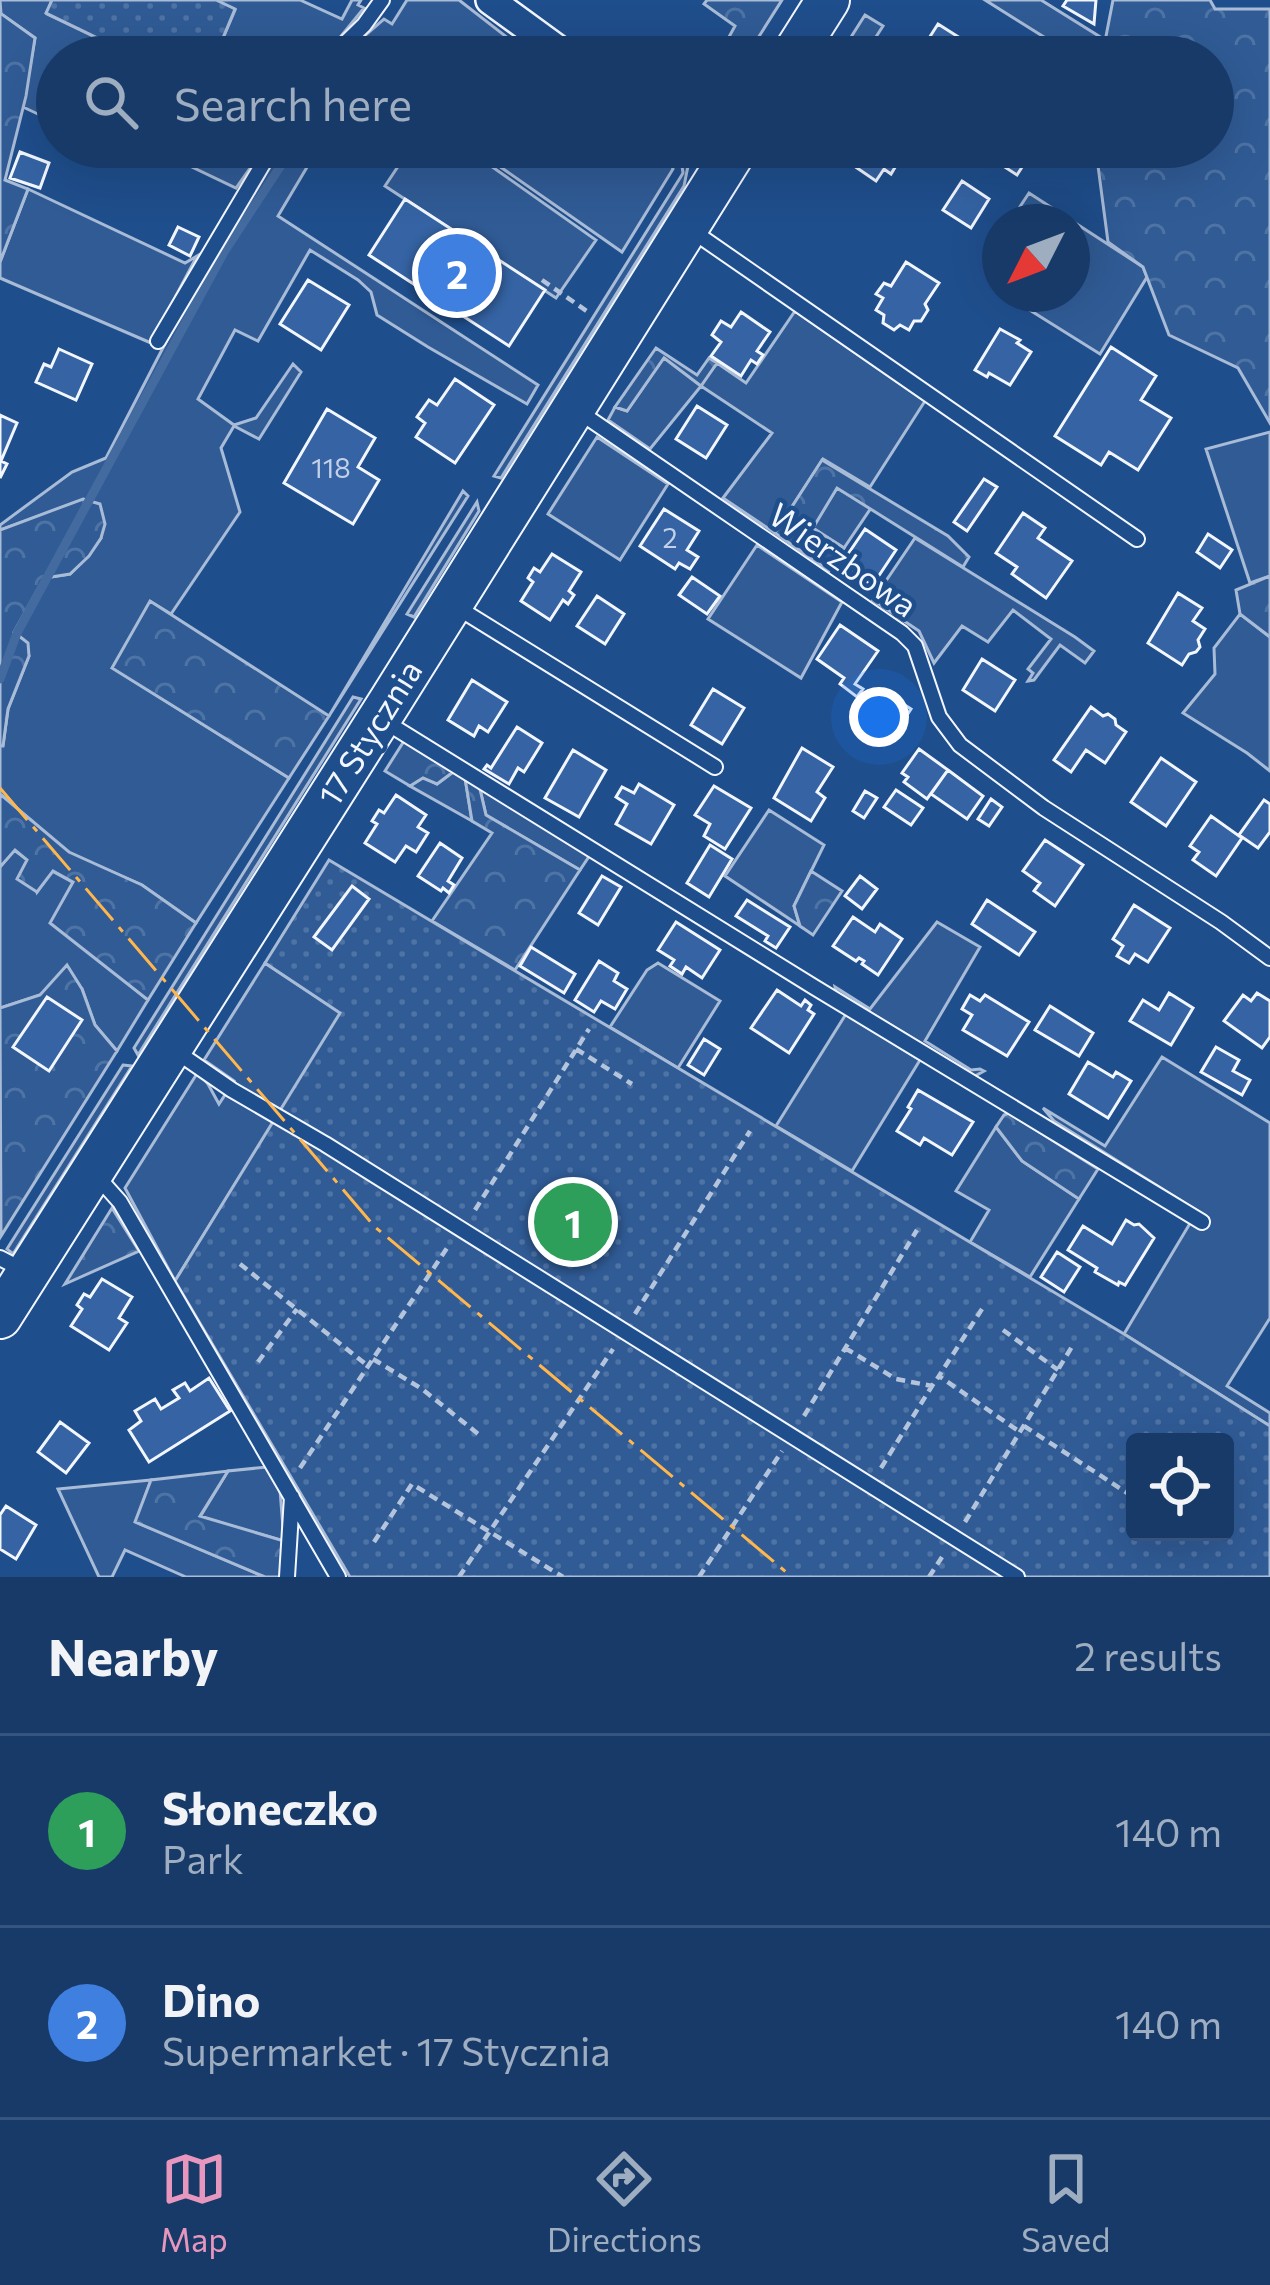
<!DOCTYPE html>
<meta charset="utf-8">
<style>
body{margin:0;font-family:Commissioner,sans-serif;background:#244571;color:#f1f3f6}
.controls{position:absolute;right:36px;bottom:36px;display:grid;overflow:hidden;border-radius:12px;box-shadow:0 12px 48px #0002}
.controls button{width:108px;height:108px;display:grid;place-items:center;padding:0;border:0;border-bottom:3px solid #36547d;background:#173a69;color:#f1f3f6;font:60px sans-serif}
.compass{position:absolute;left:982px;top:204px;width:108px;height:108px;border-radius:50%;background:#173a69;box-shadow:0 12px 48px #0002;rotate:228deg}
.you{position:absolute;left:879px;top:717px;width:42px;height:42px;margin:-30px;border:9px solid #fff;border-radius:50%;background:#1a73e8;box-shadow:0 0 0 18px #1a73e833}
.badge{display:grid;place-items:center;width:78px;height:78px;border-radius:50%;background:#e797bd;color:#fff;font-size:39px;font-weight:700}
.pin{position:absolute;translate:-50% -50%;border:6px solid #fff;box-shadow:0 3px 12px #0006}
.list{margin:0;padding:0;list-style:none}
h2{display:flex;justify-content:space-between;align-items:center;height:156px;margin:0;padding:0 48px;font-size:51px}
h2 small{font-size:39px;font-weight:400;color:#9eadc0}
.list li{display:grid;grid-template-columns:78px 1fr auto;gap:36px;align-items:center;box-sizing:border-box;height:192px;padding:0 48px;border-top:3px solid #36547d}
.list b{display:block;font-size:45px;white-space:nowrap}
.list p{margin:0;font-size:39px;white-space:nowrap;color:#9eadc0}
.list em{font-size:39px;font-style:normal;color:#9eadc0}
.icon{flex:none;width:66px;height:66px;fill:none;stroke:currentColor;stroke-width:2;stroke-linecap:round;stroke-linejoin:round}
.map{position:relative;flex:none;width:1270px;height:1577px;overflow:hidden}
.search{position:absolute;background:#173a69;box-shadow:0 12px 48px #0002;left:36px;right:36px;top:36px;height:132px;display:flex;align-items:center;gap:30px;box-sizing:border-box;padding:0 42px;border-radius:66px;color:#9eadc0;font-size:45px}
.sheet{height:540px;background:#173a69}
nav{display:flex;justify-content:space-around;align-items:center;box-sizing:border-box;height:168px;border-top:3px solid #36547d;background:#173a69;font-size:33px;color:#9eadc0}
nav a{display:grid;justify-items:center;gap:6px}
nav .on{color:#e797bd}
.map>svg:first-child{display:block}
</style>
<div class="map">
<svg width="1270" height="1577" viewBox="0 0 1270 1577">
<defs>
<pattern id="forest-crowns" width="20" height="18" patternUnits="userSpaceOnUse" patternTransform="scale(3)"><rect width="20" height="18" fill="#305b95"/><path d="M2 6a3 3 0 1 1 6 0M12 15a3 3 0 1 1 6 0" fill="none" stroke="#4e73a5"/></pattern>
<pattern id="garden-dots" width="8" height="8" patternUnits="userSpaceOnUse" patternTransform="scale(3)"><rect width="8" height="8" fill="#305b95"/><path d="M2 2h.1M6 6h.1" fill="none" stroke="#4e73a5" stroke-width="1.8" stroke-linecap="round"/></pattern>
</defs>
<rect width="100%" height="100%" fill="#1f4e8c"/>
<path fill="#305b95" stroke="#a8bbd7" stroke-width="3" d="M 0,0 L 52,0 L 47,14 L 137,57 L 57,57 L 57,74 L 47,70 L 43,84 L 57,91 L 57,123 L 23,107 L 35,38 L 1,14 Z
M 216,0 L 300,0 L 342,19 L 352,0 L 361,0 L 358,5 L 364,8 L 324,57 L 318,57 L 326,45 L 313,45 L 298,40 L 273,44 L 293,57 L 215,57 L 235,10 Z
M 407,0 L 459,0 L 522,49 L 529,57 L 340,57 L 384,19 L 392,24 Z
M 985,0 L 1041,0 L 1102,38 L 1090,57 L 1076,57 Z
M 865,15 L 883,26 L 863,57 L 841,57 L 839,56 Z
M 280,147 L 319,147 L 278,216 L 538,385 L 527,404 L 428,347 L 377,315 L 371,292 L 358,280 L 310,250 L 258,341 L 235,330 L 198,399 L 234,425 L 256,418 L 293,364 L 301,372 L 259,439 L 234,426 L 221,448 L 240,512 L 171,614 L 151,602 L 113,668 L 289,778 L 196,923 L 142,885 L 69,853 L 0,794 L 0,746 L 3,745 L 8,709 L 29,656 L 14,633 L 44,578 L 70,574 L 89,555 L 101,538 L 83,500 L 0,530 L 0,525 L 72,472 L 106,458 L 198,280 Z
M 411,147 L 464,147 L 596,240 L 556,298 L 385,186 Z
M 512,147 L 658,147 L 668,158 L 673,169 L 622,252 L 499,166 Z
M 680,152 L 688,166 L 684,186 L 501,478 L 494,476 L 680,178 L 683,173 Z
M 28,189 L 185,263 L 197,256 L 151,343 L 0,278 L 0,262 Z
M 1029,193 L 1143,267 L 1147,277 L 1100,354 L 1004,294 L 1072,294 L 1072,222 L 1010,222 Z
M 795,311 L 925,401 L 870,487 L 823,459 L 775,533 L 723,498 L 772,433 L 701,386 L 650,449 L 608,420 L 615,407 L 627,411 L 664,357 L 700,385 L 717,363 L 746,383 Z
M 1270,432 L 1270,576 L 1250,583 L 1206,449 Z
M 597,437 L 668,484 L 620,560 L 548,514 Z
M 837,488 L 871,508 L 844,548 L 812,528 Z
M 463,491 L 468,496 L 329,716 Z
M 477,502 L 479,511 L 414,617 L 407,614 Z
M 915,538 L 1075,637 L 1094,651 L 1085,663 L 1060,645 L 1034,680 L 1028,681 L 1033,673 L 1028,669 L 1051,639 L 1013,610 L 988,642 L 962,626 L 934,663 L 919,631 L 873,600 Z
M 757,545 L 842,602 L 801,678 L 708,619 Z
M 1240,614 L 1270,637 L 1270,771 L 1247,753 L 1183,713 L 1215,674 L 1214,648 Z
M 353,697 L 361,699 L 138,1055 L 134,1048 Z
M 453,772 L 465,778 L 472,821 L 410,786 L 423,777 L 437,784 Z
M 479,785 L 590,855 L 580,870 L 486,815 Z
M 769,810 L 824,845 L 794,906 L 800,926 L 725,876 Z
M 14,850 L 28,860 L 37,892 L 52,871 L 74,883 L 119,975 L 148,1000 L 117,1051 L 95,1025 L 82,989 L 40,995 L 0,1008 L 0,867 Z
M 937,922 L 980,947 L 925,1041 L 971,1070 L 980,1069 L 984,1071 L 975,1076 L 836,992 L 835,987 L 870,1009 Z
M 265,963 L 341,1013 L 175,1281 L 125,1188 L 198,1072 L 208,1084 L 219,1104 L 234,1081 L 204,1060 Z
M 658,963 L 720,1001 L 678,1068 L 610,1027 L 647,970 Z
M 846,1014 L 920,1060 L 852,1171 L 776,1126 Z
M 1162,1057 L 1270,1123 L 1270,1318 L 1227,1386 L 1270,1413 L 1270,1426 L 1124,1334 L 1189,1225 L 1191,1222 L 1201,1227 L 1207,1217 L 1054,1121 L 1043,1108 L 1105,1146 Z
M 123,1065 L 132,1066 L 13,1254 L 7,1249 Z
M 996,1127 L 1022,1161 L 1079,1199 L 1030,1277 L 970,1242 L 989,1210 L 956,1191 Z
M 267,1467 L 280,1490 L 284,1541 L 200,1517 L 228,1471 Z
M 151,1480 L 136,1522 L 265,1577 L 186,1577 L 125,1550 L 112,1577 L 99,1577 L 58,1489 Z"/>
<path fill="url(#forest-crowns)" stroke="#a8bbd7" stroke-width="3" d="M 707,0 L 782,0 L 746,57 L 718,57 L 735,26 L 704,4 Z
M 1113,0 L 1210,0 L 1215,9 L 1270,9 L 1270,423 L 1238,368 L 1169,335 L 1143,267 L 1108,242 L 1098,166 L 1098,147 L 1213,147 L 1213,57 L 1102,57 Z
M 0,13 L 35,38 L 26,96 L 5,180 L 28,189 L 0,262 Z
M 150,147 L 173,147 L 190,154 L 203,147 L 265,147 L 236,188 Z
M 656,348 L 697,375 L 709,358 L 717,363 L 701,386 L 664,358 L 627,411 L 615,407 Z
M 822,460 L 948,536 L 969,557 L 963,567 L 837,488 L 813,528 L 844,548 L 829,571 L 775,533 Z
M 83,499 L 100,504 L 105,524 L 101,538 L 89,556 L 70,574 L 44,578 L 14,632 L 28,643 L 29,656 L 8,709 L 3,746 L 0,746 L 0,530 Z
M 1270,576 L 1270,637 L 1240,614 L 1236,590 Z
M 150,601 L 329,716 L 289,778 L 112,668 Z
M 404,741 L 453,772 L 437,784 L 423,778 L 410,786 L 385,771 Z
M 465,778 L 479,785 L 486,815 L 580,870 L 515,970 L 432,921 L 492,833 L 472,821 Z
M 0,794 L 69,852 L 142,885 L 196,923 L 148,1000 L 50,923 L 73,882 L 53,871 L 37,892 L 17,879 L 27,860 L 15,850 L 0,867 Z
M 811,871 L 842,891 L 813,935 L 800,926 L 794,906 Z
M 67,965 L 82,989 L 95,1025 L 117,1051 L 1,1236 L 0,1008 L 40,995 Z
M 1009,1113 L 1098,1169 L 1079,1199 L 1022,1161 L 996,1127 L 1004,1115 Z
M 112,1208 L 139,1251 L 65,1284 Z
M 228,1471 L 200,1516 L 284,1541 L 281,1577 L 265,1577 L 135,1522 L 151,1480 Z"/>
<path fill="url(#garden-dots)" stroke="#a8bbd7" stroke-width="3" fill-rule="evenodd" d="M 52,0 L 216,0 L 235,9 L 215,57 L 137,57 L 46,13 Z
M 329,860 L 1124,1334 L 1270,1426 L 1270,1577 L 350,1577 L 175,1281 L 340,1013 L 265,963 ZM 1135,1442 L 1225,1442 L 1225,1532 L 1135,1532 Z"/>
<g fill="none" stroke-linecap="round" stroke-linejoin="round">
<path stroke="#446ba0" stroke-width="9" d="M 0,679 L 17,633 L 224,252 L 293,147"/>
</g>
<path fill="#3563a3" stroke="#f2f6ff" stroke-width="3" d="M 1067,0 L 1096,0 L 1094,24 L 1063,6 Z
M 938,24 L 990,57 L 917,57 Z
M 852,147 L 899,147 L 891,159 L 897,164 L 891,174 L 884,169 L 876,181 L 844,159 Z
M 974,147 L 1035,147 L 1017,175 Z
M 20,152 L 49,163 L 40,188 L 10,178 Z
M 962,181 L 989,199 L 971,228 L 943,210 Z
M 405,199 L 545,290 L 509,346 L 369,255 Z
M 178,227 L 199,237 L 190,256 L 169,245 Z
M 906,262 L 939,283 L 925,304 L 928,310 L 921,321 L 914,321 L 909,330 L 900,325 L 894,330 L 883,323 L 884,315 L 876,310 L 883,298 L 876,294 L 884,283 L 891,286 Z
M 308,280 L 349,305 L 321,350 L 280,324 Z
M 741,312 L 770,332 L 757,351 L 763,355 L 757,364 L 751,360 L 741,376 L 711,356 L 721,342 L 712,335 L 721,321 L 731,327 Z
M 1000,329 L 1020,340 L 1017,343 L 1031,352 L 1010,385 L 989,373 L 987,377 L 975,370 Z
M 1111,347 L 1156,376 L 1141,400 L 1171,418 L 1138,470 L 1109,452 L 1101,465 L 1055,436 Z
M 59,349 L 92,364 L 76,400 L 36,382 L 44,364 L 51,367 Z
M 455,379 L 494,405 L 455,463 L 416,437 L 425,423 L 417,417 L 429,400 L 437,405 Z
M 697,406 L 727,425 L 706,458 L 676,439 Z
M 327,409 L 375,438 L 358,467 L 379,480 L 353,524 L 284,483 Z
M 0,415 L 17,423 L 1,461 L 7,464 L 0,478 Z
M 984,479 L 997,487 L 967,531 L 954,522 Z
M 664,509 L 699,531 L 687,550 L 698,557 L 690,569 L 679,563 L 675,569 L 640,546 Z
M 1023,513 L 1045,528 L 1038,538 L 1072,561 L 1046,598 L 1012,574 L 1017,567 L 996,553 Z
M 865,529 L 896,550 L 872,586 L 853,573 L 858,565 L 846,557 Z
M 1208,534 L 1232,550 L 1220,568 L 1197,552 Z
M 552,554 L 581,572 L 569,591 L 574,595 L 568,604 L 563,600 L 550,620 L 521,601 L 533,582 L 528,578 L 534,568 L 540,572 Z
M 692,577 L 720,596 L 707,614 L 679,595 Z
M 1178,593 L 1202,608 L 1193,621 L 1205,629 L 1198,640 L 1200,647 L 1196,652 L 1189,654 L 1182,665 L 1148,643 Z
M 597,596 L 624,614 L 605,644 L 577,626 Z
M 840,625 L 878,651 L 855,684 L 863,689 L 857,697 L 840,684 L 844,678 L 817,659 Z
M 982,659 L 1015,680 L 995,711 L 963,690 Z
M 472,680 L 507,702 L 488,732 L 479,726 L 474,736 L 448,720 Z
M 713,689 L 744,708 L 722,744 L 691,725 Z
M 889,695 L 911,709 L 895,734 L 874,721 Z
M 1091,707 L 1103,716 L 1108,714 L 1115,719 L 1116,725 L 1126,732 L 1105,763 L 1086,750 L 1071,772 L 1054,760 Z
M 517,727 L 542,743 L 524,772 L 518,768 L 509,784 L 484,769 L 487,765 L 491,768 Z
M 802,748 L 833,767 L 817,792 L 825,798 L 811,821 L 774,798 Z
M 919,749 L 948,770 L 927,799 L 904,782 L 908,777 L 902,773 Z
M 573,750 L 606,770 L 579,817 L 545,798 Z
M 1161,758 L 1196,782 L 1166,826 L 1131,802 Z
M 948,770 L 983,796 L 967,819 L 931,794 Z
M 639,784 L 674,805 L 651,844 L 616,824 L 627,804 L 616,797 L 622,787 L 634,793 Z
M 714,786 L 751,808 L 725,849 L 704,836 L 710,824 L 695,815 Z
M 896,790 L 923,808 L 911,825 L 884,807 Z
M 865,791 L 877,798 L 864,818 L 853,811 Z
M 396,795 L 426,815 L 418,827 L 428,833 L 416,852 L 406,846 L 395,862 L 365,843 L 377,824 L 372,821 L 379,810 L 384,813 Z
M 991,799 L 1002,807 L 989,826 L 978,819 Z
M 1264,800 L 1270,804 L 1270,832 L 1258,848 L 1239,835 Z
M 1211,816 L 1242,838 L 1216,876 L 1193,860 L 1199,852 L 1190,846 Z
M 1045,840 L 1083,865 L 1055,906 L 1034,891 L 1040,883 L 1023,871 Z
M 440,843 L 462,858 L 448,881 L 454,885 L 449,893 L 443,888 L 441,891 L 418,876 Z
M 710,845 L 732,859 L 709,897 L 687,883 Z
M 602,876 L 621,887 L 598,925 L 579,913 Z
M 860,876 L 877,889 L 862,909 L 845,896 Z
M 352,886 L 369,899 L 332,950 L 314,937 Z
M 747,900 L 790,927 L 776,948 L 765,941 L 768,936 L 736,916 Z
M 987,900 L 1035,932 L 1019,955 L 972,924 Z
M 1134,905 L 1170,928 L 1148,962 L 1135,954 L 1129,963 L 1117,956 L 1123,946 L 1113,939 Z
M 853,917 L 875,932 L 880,924 L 902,939 L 878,975 L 862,964 L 864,961 L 859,958 L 856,961 L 833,946 Z
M 676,922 L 720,950 L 702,978 L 686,967 L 682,974 L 670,966 L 674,960 L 658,950 Z
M 531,947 L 575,974 L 564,993 L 520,966 Z
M 599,961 L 618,973 L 614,981 L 627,989 L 615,1009 L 601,1001 L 594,1012 L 575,1000 Z
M 777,990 L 801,1006 L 805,1000 L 811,1005 L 808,1010 L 814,1014 L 789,1053 L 751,1028 Z
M 1169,993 L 1193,1008 L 1171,1045 L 1130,1021 L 1143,1000 L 1159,1010 Z
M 1257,993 L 1270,1001 L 1270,1037 L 1262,1048 L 1224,1021 L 1243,995 L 1251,1001 Z
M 970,995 L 980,1001 L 985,995 L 1029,1022 L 1007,1056 L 963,1030 L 972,1015 L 962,1009 Z
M 47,997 L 82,1020 L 49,1071 L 13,1047 Z
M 1050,1006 L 1093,1033 L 1079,1056 L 1035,1030 Z
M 704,1039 L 720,1049 L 704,1075 L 688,1065 Z
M 1216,1047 L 1239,1060 L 1233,1071 L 1250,1080 L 1242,1095 L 1201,1072 Z
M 1088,1062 L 1113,1077 L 1116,1072 L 1131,1081 L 1108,1118 L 1069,1094 Z
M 918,1090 L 973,1122 L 952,1155 L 924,1138 L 920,1145 L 897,1131 L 911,1109 L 908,1107 Z
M 1126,1220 L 1134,1225 L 1139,1224 L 1154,1238 L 1125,1285 L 1119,1282 L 1118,1285 L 1095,1272 L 1097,1268 L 1068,1250 L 1083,1226 L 1112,1244 Z
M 1057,1252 L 1080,1267 L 1064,1292 L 1041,1277 Z
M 102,1279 L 132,1297 L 119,1318 L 127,1323 L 109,1350 L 71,1326 L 82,1309 L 77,1305 L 84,1294 L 90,1297 Z
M 209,1378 L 230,1411 L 149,1462 L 129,1430 L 141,1421 L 135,1411 L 155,1399 L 161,1409 L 179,1398 L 173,1390 L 185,1383 L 190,1391 Z
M 60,1422 L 89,1443 L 66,1473 L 38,1452 Z
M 6,1506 L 36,1525 L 16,1559 L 0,1549 L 0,1515 Z"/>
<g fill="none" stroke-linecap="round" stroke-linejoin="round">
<defs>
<path id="lane" d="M 331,57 L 364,25 L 382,0
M 691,230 L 1137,539
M 158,341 L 273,147
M 578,411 L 902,633 L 915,646 L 939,717 L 960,745 L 1044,808 L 1221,922 L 1270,958
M 455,606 L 715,767
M 384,721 L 814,987 L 1202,1222
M 174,1050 L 232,1090 L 325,1144 L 1017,1577
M 95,1174 L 120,1202 L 338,1577
M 0,1258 L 23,1270
M 287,1577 L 292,1497"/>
<path id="street" d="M 490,0 L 568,57
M 697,147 L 725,166"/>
<path id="primary" d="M 792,57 L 828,0
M 0,1317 L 391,700 L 737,147"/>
</defs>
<use href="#lane" stroke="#f2f6ff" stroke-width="18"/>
<use href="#street" stroke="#f2f6ff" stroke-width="32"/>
<use href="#primary" stroke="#f2f6ff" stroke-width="46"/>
<path stroke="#b3c4dc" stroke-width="4.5" stroke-dasharray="9 6" stroke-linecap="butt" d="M 542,280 L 591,314
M 576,1049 L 632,1084
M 475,1210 L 589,1029
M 240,1264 L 368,1366
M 982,1309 L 939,1376 L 1020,1432
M 635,1314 L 750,1131
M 1003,1330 L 1058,1370
M 845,1348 L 896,1379 L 932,1386 L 939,1376
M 373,1359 L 422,1389 L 482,1437
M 258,1362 L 297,1309
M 804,1416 L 917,1230
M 1024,1426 L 1135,1498
M 300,1468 L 447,1248
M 881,1468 L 932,1386
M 965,1522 L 1073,1345
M 374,1542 L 412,1484 L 563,1577
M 459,1577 L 613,1349
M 699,1577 L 782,1451
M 929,1577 L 942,1557"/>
<use href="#lane" stroke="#1f4e8c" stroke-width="14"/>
<use href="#street" stroke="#1f4e8c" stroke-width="27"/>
<use href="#primary" stroke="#1f4e8c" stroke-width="42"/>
<path stroke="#ffb74d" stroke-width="3" stroke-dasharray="42 9 6 9" stroke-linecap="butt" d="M 0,788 L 375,1227 L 792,1577"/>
</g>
<g text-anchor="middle" stroke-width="9" stroke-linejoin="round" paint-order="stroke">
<g font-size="27" fill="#c3d1e8">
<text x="331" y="478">118</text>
<text x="670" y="548">2</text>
</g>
<g font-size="33" fill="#f2f6ff" stroke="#1f4e8c">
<text transform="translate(843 560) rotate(35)" y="12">Wierzbowa</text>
<text transform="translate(370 733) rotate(-58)" y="12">17 Stycznia</text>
</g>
</g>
</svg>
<div class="controls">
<button><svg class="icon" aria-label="locate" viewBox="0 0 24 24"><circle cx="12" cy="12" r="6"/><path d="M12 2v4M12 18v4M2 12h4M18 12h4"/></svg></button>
</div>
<svg class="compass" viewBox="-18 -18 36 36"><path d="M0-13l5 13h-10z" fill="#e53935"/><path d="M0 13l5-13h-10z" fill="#9eadc0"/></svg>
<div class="you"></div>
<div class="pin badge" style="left:573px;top:1222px;background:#2e9e5b">1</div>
<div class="pin badge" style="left:457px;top:273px;background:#3f7fe0">2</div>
<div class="search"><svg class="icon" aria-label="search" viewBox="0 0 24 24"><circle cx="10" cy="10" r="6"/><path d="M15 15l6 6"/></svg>Search here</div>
</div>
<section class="sheet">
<h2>Nearby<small>2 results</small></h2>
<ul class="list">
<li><span class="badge" style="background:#2e9e5b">1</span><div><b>Słoneczko</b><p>Park</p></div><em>140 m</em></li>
<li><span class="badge" style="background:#3f7fe0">2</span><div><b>Dino</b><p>Supermarket · 17 Stycznia</p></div><em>140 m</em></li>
</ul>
</section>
<nav>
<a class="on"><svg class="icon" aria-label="map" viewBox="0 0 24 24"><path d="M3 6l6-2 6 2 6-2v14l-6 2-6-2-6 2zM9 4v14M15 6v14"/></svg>Map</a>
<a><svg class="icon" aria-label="directions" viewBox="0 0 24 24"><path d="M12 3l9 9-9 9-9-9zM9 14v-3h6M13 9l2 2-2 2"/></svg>Directions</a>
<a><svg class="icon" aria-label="saved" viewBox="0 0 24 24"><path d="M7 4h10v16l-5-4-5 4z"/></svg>Saved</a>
</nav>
